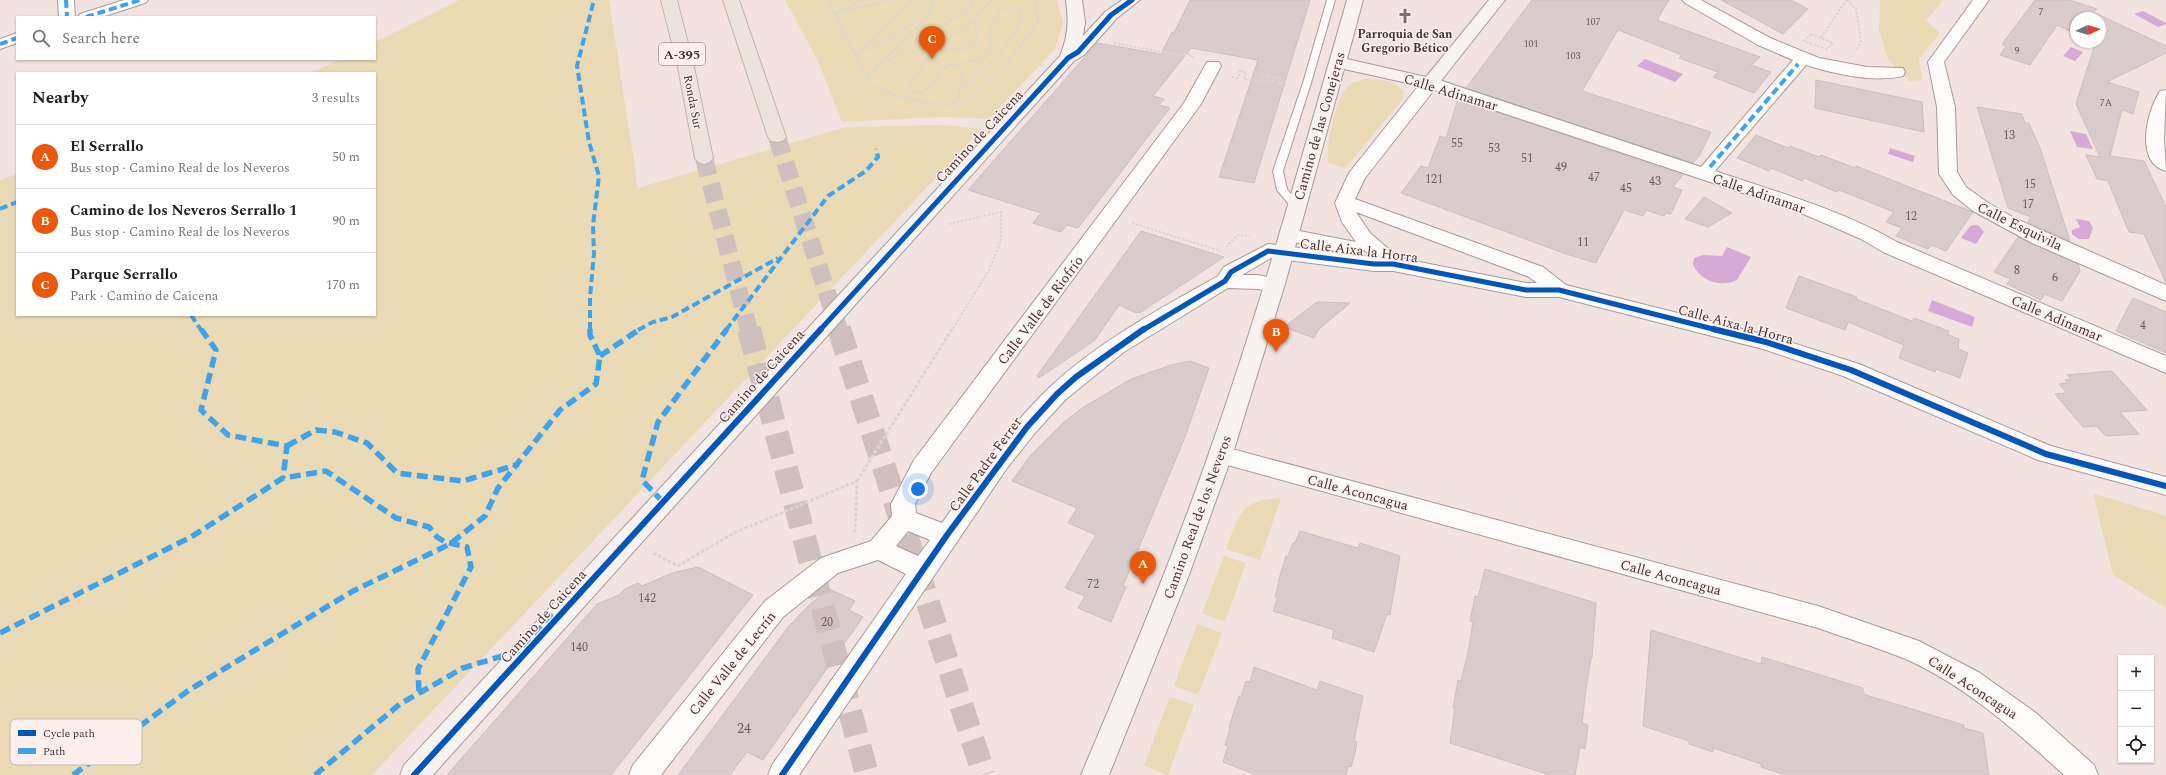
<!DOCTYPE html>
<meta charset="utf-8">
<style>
body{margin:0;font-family:Spectral,serif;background:#f2f2f2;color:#202124}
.controls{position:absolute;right:12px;bottom:12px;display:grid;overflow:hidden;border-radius:0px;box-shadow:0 1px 3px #0004}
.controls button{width:36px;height:36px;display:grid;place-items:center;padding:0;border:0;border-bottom:1px solid #e0e0e0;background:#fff;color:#202124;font:20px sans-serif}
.compass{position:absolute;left:2070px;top:12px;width:36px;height:36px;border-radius:50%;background:#fff;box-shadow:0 1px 3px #0004;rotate:86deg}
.you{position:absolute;left:918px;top:489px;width:14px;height:14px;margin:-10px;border:3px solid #fff;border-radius:50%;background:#1a73e8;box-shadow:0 0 0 6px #1a73e833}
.badge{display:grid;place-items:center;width:26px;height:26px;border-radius:50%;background:#ea580c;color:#fff;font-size:13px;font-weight:700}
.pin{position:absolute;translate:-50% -33px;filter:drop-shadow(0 1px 2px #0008)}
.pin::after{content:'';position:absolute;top:21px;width:14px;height:12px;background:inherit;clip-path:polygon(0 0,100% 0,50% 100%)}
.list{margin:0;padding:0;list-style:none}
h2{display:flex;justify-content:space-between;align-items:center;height:52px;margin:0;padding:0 16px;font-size:17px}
h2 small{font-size:13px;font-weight:400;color:#757577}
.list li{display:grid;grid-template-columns:26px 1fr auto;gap:12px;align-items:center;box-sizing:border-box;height:64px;padding:0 16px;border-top:1px solid #e0e0e0}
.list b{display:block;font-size:15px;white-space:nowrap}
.list p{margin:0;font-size:13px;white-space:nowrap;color:#757577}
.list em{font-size:13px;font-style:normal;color:#757577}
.icon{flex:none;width:22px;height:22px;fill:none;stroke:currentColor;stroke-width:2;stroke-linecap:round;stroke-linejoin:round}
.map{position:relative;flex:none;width:2166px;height:775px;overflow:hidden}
.search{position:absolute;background:#fff;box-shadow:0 1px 3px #0004;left:16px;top:16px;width:360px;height:44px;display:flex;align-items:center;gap:10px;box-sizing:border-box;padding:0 14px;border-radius:0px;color:#757577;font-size:15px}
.panel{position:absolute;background:#fff;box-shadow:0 1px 3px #0004;left:16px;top:72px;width:360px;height:244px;border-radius:0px}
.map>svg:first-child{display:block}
</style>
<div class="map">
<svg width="2166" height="775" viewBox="0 0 2166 775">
<rect width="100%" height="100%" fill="#f3e3e0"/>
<path fill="#eadab6" d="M 459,0 L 609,0 L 638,188 L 846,127 L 943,125 L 982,129 L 372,775 L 0,775 L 0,180 L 17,174 L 17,315 L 375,315 L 375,73 L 310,73 L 340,59 L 375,59 L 375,42 Z
M 785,0 L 1057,0 L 1063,23 L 1055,49 L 989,119 L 943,117 L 842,122 L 818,61 Z
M 1880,0 L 1943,0 L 1926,21 L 1940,33 L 1919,59 L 1922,80 L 1909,81 L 1888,59 L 1879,30 Z
M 1364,79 C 1379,79 1392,79 1404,91 L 1402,100 L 1345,168 L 1328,163 C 1325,147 1336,95 1349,85 C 1353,82 1359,81 1364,79 Z
M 2093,493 L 2166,516 L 2166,608 L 2113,575 Z
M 1281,498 L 1260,560 L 1226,549 C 1239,514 1240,500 1281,498 Z
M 1224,556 L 1246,563 L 1225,622 L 1202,613 Z
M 1197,624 L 1222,633 L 1198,695 L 1174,686 Z
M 1170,697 L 1194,705 L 1168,775 L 1144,765 Z"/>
<path fill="#d6aad6" d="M 2143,11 L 2166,23 L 2166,24 L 2158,27 L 2134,14 Z
M 2071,47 L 2083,52 L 2075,61 L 2063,56 Z
M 1645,59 L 1683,74 L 1675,82 L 1637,66 Z
M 2070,131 L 2086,134 L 2093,149 L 2077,147 Z
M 1890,148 L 1915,156 L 1913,162 L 1888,154 Z
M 2076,219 L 2089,221 L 2093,228 L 2089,239 L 2079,239 L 2072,234 L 2072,230 L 2080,227 Z
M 1975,225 L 1979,226 L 1984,232 L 1976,244 L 1961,238 L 1970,226 Z
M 1727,247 L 1751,257 L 1737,280 C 1720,288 1701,281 1693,265 L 1694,258 L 1703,255 L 1722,256 Z
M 1932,300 L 1975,317 L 1972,327 L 1928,311 Z"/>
<path fill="#dacccd" stroke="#ccbfc0" d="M 1190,0 L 1310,0 L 1254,183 L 1219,177 L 1258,60 L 1191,48 L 1153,96 L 1164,99 L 1159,105 L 1170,108 L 1078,228 L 1067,225 L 1061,232 L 1033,223 L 1041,213 L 968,190 L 1097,43 L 1161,54 L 1172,32 L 1174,33 Z
M 1532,0 L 1669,0 L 1657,20 L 1760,57 L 1751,65 L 1771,72 L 1754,93 L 1713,77 L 1718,72 L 1679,58 L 1682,55 L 1618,30 L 1582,91 L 1711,132 L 1699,156 L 1693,163 L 1466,88 Z
M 1721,0 L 1791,0 L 1808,9 L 1783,34 Z
M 2035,0 L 2070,0 L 2097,9 L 2093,12 L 2166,46 L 2166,53 L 2107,82 L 2139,92 L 2133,114 L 2122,110 L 2110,156 L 2144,161 L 2166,207 L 2166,283 L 2144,234 L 2129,232 L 2108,181 L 2097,179 L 2086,155 L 2100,157 L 2076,104 L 2095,44 L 2092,42 L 2100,42 L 2100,18 L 2076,18 L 2076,34 L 2057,25 L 2030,65 L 2000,55 L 2006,46 L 2002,44 Z
M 1816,80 L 1922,102 L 1924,132 L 1815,108 Z
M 1458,99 L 1683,175 L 1673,187 L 1682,190 L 1671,214 L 1666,213 L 1664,216 L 1646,210 L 1643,216 L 1624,210 L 1596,263 L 1566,254 L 1401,193 L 1421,166 L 1428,168 L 1440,136 L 1446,138 Z
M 1977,107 L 2022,114 L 2025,123 L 2029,123 L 2040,148 L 2070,241 L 2028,222 L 2031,217 L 2008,208 Z
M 1756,135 L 1788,148 L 1790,146 L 1819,157 L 1821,155 L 1855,168 L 1856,166 L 1973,212 L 1946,251 L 1932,245 L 1928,249 L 1896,236 L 1902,228 L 1886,222 L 1894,212 L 1839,190 L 1837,192 L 1804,178 L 1802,181 L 1771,168 L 1769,171 L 1737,158 Z
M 1704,197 L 1732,213 L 1708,227 L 1685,219 Z
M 1141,231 L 1224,257 L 1141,312 L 1136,313 L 1119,305 L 1095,340 L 1039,378 L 1037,376 Z
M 2018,237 L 2078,264 L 2080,271 L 2062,301 L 2044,294 L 2041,300 L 2007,284 L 2011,279 L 1994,272 Z
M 1799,276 L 1857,297 L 1856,299 L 1912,321 L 1914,318 L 1949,331 L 1948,335 L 1959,339 L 1958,349 L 1968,353 L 1960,378 L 1936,369 L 1935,372 L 1899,358 L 1904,345 L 1848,322 L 1845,330 L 1786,308 Z
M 2133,298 L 2166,312 L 2166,353 L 2116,331 Z
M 1317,302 L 1350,303 L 1318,330 L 1314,338 L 1284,327 Z
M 1190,361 L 1209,368 L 1185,437 L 1123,586 L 1126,587 L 1111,622 L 1078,608 L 1085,596 L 1065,588 L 1096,535 L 1068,523 L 1077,508 L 1012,481 L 1030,456 L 1063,423 L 1082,408 L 1131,379 L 1171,365 Z
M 2112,371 L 2147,410 L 2120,412 L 2139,434 L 2106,436 L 2096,426 L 2083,427 L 2055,394 L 2067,393 L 2059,384 L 2068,383 L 2065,380 L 2071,379 L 2067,375 Z
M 1300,531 L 1358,548 L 1360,543 L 1400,556 L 1390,615 L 1387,614 L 1374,652 L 1332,638 L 1334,630 L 1273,611 L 1278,597 L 1275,597 L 1279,582 L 1278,582 L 1286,556 L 1288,556 L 1293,543 L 1295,543 Z
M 698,567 L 753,595 L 611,775 L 447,775 L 597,604 L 619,595 L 625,589 L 638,583 L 642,586 L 672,573 Z
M 1485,569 L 1596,603 L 1592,658 L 1591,658 L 1586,689 L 1582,723 L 1588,725 L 1585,749 L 1580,747 L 1575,775 L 1550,775 L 1450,743 L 1455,708 L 1453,708 L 1458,680 L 1461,681 L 1469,648 L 1473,622 L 1470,621 L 1475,596 L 1478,597 Z
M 829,589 L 855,601 L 849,610 L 863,617 L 763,760 L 747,752 L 730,775 L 678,775 L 789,626 L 809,605 Z
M 1651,630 L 1761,664 L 1762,657 L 1863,688 L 1863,694 L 1964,725 L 1964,728 L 1983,733 L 1989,775 L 1786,775 L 1761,767 L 1761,764 L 1713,748 L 1713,752 L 1689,744 L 1689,741 L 1643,726 Z
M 1254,667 L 1317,690 L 1320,681 L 1363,696 L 1354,741 L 1357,742 L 1355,753 L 1351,767 L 1348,766 L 1346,775 L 1257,775 L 1223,762 L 1228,746 L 1225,745 L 1230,728 L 1229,727 L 1239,696 L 1241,697 L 1246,681 L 1250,682 Z"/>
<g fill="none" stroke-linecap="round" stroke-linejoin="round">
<path stroke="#d0c0bd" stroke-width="18" stroke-dasharray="18 9" stroke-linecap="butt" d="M 777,137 L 839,330
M 704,158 L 749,330"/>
<path stroke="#d0c0bd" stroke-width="24" stroke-dasharray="24 12" stroke-linecap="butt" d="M 749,329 L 867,775
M 839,329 L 984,775"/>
<defs>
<path id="lane" d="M 1327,0 L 1335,0 L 1311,83 L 1283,171 L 1287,189 L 1301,207 L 1296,210 L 1293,209 L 1277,190 L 1273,171 L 1303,83 Z"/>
<path id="street" d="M 58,0 L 74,0 L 75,17 L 59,17 Z
M 124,0 L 148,0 L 145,3 L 102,17 L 78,17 L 80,14 Z
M 1682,0 L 1701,0 L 1770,38 L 1819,58 L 1867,67 L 1903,68 L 1905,72 L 1903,76 C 1873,83 1835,74 1806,65 L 1715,171 C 1777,192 1841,210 1897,242 L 2166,356 L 2166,373 L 1883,252 L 1861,239 L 1794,210 L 1434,90 L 1365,178 L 1355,199 L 1543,267 L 1566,285 L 1774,337 L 1859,364 L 2051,446 L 2166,477 L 2166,495 L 2038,460 L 1843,376 L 1763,349 L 1559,297 L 1526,297 L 1393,271 L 1374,271 L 1271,258 L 1242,275 L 1258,275 L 1281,280 L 1284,285 L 1281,290 L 1274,292 L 1258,289 L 1228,288 L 1124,352 L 1065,400 L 1035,433 L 1007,468 L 799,775 L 768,775 L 772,765 L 906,574 L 878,560 L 838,573 L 783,617 L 661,775 L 629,775 L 633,765 L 765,601 L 821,558 L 871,541 L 892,516 L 891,504 L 914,460 L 1184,103 L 1207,62 L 1219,62 L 1221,66 L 1201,104 L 931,473 L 915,504 L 916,513 L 942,523 C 975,477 1007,428 1049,388 C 1098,342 1159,309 1218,276 L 1224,267 L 1268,244 L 1372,257 L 1363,249 L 1361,253 L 1354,255 L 1289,241 L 1282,240 L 1279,235 L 1282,230 L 1289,229 L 1356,242 L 1342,222 L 1335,203 L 1349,173 L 1424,79 L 1436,79 L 1701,167 L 1793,60 L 1758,45 L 1685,3 ZM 1356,212 L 1529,277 L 1537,283 L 1526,283 L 1399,258 L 1370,233 ZM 908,531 L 930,540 L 918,556 L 896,546 Z
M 1973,0 L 1989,0 L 1944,62 L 1955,107 L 1957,172 L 1966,187 L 1987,202 L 2014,218 L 2166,285 L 2166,301 L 2032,243 L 1973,211 L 1953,195 L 1939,174 L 1937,107 L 1928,62 Z
M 17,33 L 17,43 L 0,49 L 0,39 Z
M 2166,90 L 2164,138 L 2166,171 C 2134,162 2147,111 2160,91 Z
M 1221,446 L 1818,606 L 1919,641 L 1980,673 L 2036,713 L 2094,765 L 2098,775 L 2064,775 C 2017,732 1968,688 1910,661 C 1880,648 1848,639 1818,628 L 1213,461 L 1209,455 L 1213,449 Z"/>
<path id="secondary" d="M 1066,0 L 1082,0 L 1085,22 L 1083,36 L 1105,12 L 1122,0 L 1140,0 L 1117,18 L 1084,55 L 1074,61 L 433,775 L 400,775 L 404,765 L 1060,56 C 1068,36 1069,21 1066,0 Z
M 1347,0 L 1363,0 L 1347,59 L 1426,77 L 1489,0 L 1505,0 L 1436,87 L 1430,88 L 1344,69 L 1285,284 L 1233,453 L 1189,575 L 1109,775 L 1081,775 C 1126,669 1171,562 1209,453 C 1262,304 1303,151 1347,0 Z"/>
<path id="highway" d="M 661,0 L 677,0 L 694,67 L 713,158 L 710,162 L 704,164 L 698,162 L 695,158 L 678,67 Z
M 723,0 L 739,0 L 786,137 L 783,141 L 777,142 L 771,141 L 768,137 Z"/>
</defs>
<use href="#lane" stroke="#a79a98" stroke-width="2"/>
<use href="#street" stroke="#a79a98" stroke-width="2"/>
<use href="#secondary" stroke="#a79a98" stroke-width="2"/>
<use href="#highway" stroke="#c2b3ab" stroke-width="2"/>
<path stroke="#dad5d5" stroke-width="2" stroke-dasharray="2.5 1.5" stroke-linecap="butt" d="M 828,0 C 834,12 866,80 872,84 C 889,97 932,106 952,104
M 863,0 L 834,14 L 891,0
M 991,0 L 975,19 L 977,43 L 967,48 L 930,52 L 908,88 L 910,91 L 923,93 L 947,65 L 956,65 L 963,71 L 957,100 L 952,104 L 963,104 L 1008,62 L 1038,22 L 1034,0
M 1847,0 L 1856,9 L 1861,41 L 1856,51
M 1811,34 L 1833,43 L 1827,49 L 1804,41 Z
M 1821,38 L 1846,0
M 1114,43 L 1184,56 L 1185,54 L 1191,54 L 1190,57 L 1193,57
M 932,50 L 975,19
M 858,53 L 912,0
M 855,56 L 931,14 L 932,4 L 935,0
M 957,63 L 979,60 L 990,53 L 992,49 L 989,35 L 998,11 L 1008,8 L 1020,8 L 1022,16 C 1011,47 983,70 959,92
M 874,69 L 928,17
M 867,75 L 945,23 L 970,10 L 972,5 L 969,0
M 1232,77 L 1238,78 L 1240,71 L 1246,72 L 1244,79 L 1261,81 L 1264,75 L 1269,76 L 1267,82 L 1272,83 L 1274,77 L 1281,78 L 1279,84 L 1286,85
M 1132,223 L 1221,251
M 949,224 L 1001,212 L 1001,241 L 989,270 L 952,330
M 1226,247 L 1238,235 L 1250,236"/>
<path stroke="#dad5d5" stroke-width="3" stroke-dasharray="3.5 2" stroke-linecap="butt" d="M 857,481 L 952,329
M 653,553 L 678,566 L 734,533 L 857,481 L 855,532"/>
<use href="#lane" fill="#fdfbfa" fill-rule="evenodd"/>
<use href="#street" fill="#fdfbfa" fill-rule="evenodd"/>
<use href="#secondary" fill="#f8f3f1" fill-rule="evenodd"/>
<use href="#highway" fill="#ece3dd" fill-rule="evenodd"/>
<path stroke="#3fa3eb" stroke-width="4" stroke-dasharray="8 4" stroke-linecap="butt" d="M 66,0 L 67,17
M 86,17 L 140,0
M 0,44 L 17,38
M 1710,167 L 1798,64
M 0,209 L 17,202
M 191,315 L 201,330
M 590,330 L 590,297 L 594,254 L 593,225 L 599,176 L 589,142 L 577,66 L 594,0
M 638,330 L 653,322 L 672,317 L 778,258
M 726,330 L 828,196 L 866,171 L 878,157 L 876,149"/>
<path stroke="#3fa3eb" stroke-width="5.5" stroke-dasharray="11 5.5" stroke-linecap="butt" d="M 201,329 L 216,350 L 201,410 L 228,435 L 287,446 L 283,478
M 600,356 L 640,329
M 287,446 L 316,430 L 335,432 L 367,443 L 397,473 L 463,481 L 519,464
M 663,502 L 642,480 L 658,422 L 727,329
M 0,633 L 191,537 L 283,478 L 326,471 L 396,518 L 429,527 L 437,537 L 445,542 L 467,547 L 471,567 L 418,669 L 419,693
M 73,775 L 189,690 L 353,591 L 450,544 L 485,516 L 498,488 L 560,410 L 596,384 L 600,356 L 590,335 L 590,329
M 315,775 L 400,704 L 463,668 L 519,651 L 554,613"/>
<defs>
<path id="cycleway-far1" d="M 820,330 L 1068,58 L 1078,52 L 1111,15 L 1132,0
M 1143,330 L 1225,281 L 1231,272 L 1268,251 L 1374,264 L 1393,264 L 1526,290 L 1559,290 L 1717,330"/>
<path id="cycleway" d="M 1713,329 L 1766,342 L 1851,370 L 2046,454 L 2166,486
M 414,775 L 821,329
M 782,775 L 947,535 L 1027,427 L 1057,394 L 1076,377 L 1144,329"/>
</defs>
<use href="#cycleway-far1" stroke="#feefec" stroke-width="7"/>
<use href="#cycleway" stroke="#feefec" stroke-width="9"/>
<use href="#cycleway-far1" stroke="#0057b8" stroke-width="5"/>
<use href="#cycleway" stroke="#0057b8" stroke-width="6"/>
</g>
<defs>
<symbol id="church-bare" viewBox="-9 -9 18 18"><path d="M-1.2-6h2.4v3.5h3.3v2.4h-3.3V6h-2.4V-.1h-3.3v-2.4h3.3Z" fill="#80716f" stroke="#feefec" stroke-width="2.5" paint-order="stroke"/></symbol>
</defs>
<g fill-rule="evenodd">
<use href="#church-bare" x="1394" y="5" width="22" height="22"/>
</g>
<g text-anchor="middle" stroke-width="3" stroke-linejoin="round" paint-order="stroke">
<g font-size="10" fill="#6b5d5c">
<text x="2041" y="15">7</text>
<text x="1593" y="25">107</text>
<text x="1531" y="47">101</text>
<text x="2017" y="54">9</text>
<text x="1573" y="59">103</text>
<text x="2106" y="106">7A</text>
</g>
<g font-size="12" font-weight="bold" fill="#423432" stroke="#feefec">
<text x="1405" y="38">Parroquia de San<tspan x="1405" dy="14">Gregorio Bético</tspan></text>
</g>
<g font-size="12" fill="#423432" stroke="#feefec">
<text transform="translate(693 102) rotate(79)" y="4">Ronda Sur</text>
</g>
<g font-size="12" fill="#6b5d5c">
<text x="2009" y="139">13</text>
<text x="1457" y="147">55</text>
<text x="1494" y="152">53</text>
<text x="1527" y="162">51</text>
<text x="1561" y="171">49</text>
<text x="1594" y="181">47</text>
<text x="1434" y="183">121</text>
<text x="1655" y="185">43</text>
<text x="2030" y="188">15</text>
<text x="1626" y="192">45</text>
<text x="2028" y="208">17</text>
<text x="1911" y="220">12</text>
<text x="1583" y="246">11</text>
<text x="2017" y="274">8</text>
<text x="2055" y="281">6</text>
<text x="2143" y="329">4</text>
<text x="1093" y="588">72</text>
<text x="647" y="602">142</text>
<text x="827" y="626">20</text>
<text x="579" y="651">140</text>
</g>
<rect fill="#feefec" stroke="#7a6c6a" stroke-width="1" x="659" y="43" width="46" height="22" rx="3"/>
<g font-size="13" font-weight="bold" fill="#423432">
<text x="682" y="59">A-395</text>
</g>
<g font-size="14" fill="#423432" stroke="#feefec">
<text transform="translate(1451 92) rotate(17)" y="5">Calle Adinamar</text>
<text transform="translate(1319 126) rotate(-74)" y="5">Camino de las Conejeras</text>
<text transform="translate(979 136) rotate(-47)" y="5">Camino de Caicena</text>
<text transform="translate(1759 193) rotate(19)" y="5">Calle Adinamar</text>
<text transform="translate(2020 226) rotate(26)" y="5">Calle Esquivila</text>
<text transform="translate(1359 250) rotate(7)" y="5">Calle Aixa la Horra</text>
<text transform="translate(1040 310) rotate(-53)" y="5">Calle Valle de Riofrío</text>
<text transform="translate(2057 318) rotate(23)" y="5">Calle Adinamar</text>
<text transform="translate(1736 324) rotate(15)" y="5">Calle Aixa la Horra</text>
<text transform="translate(761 376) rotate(-48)" y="5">Camino de Caicena</text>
<text transform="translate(985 464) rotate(-54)" y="5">Calle Padre Ferrer</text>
<text transform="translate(1358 492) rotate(15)" y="5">Calle Aconcagua</text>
<text transform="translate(1197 517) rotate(-70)" y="5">Camino Real de los Neveros</text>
<text transform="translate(1671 577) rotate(15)" y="5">Calle Aconcagua</text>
<text transform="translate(543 616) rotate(-48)" y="5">Camino de Caicena</text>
<text transform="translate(732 663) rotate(-51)" y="5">Calle Valle de Lecrín</text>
<text transform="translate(1973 687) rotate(33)" y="5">Calle Aconcagua</text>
</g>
<g font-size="14" fill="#6b5d5c">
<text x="744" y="733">24</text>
</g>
</g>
<rect x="10" y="719" width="132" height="46" rx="6" fill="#feefec" stroke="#c6b7b4" stroke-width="1"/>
<rect x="18" y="730" width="18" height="6" fill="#0057b8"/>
<rect x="18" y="748" width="18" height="6" fill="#3fa3eb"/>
<g font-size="11" fill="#423432">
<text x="43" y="737">Cycle path</text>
<text x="43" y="755">Path</text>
</g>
</svg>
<div class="controls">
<button>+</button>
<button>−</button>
<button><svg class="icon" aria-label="locate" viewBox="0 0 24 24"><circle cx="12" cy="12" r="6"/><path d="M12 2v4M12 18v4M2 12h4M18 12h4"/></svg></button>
</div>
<svg class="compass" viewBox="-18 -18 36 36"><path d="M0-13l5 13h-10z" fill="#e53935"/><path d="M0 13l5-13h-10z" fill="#757577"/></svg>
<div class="you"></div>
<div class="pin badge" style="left:1143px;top:584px">A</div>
<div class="pin badge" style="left:1276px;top:352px">B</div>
<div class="pin badge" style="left:932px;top:59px">C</div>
<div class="search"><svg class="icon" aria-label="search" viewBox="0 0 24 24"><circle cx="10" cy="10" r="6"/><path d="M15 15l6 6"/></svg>Search here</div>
<section class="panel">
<h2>Nearby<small>3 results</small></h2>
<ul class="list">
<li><span class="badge">A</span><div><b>El Serrallo</b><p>Bus stop · Camino Real de los Neveros</p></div><em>50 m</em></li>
<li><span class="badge">B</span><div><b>Camino de los Neveros Serrallo 1</b><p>Bus stop · Camino Real de los Neveros</p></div><em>90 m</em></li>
<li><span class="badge">C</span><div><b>Parque Serrallo</b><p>Park · Camino de Caicena</p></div><em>170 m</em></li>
</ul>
</section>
</div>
